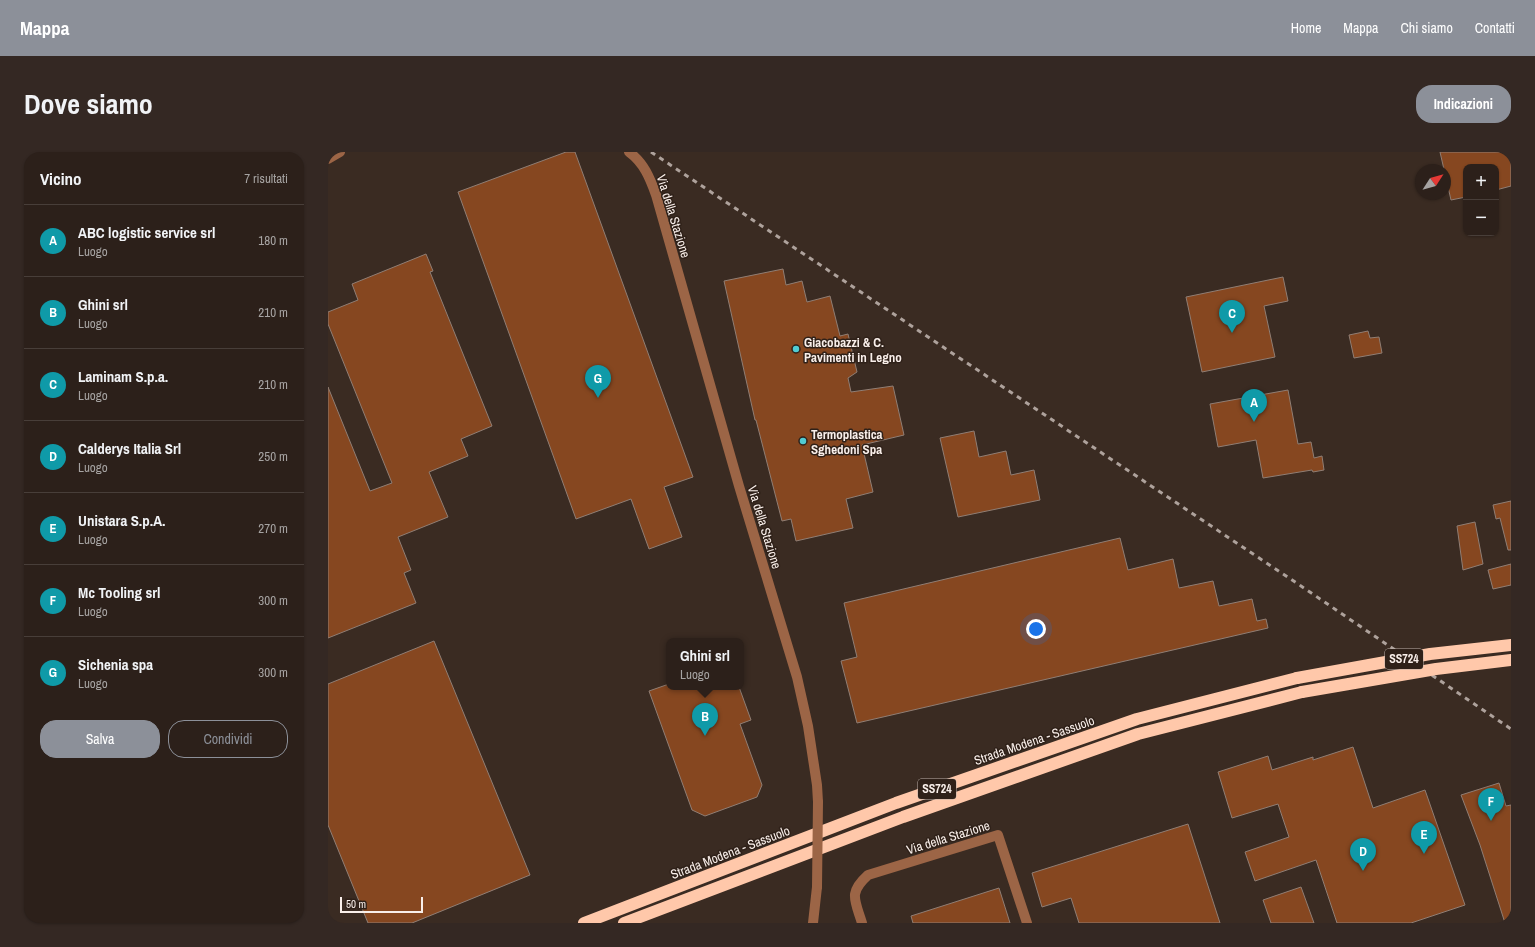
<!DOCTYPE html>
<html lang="it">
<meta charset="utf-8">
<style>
body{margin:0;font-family:"Archivo Narrow",sans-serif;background:#342823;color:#f1f3f6}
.controls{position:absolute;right:12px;top:12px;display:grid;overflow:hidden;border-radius:8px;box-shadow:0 1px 3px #0004}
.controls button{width:36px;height:36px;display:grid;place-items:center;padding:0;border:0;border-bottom:1px solid #483e39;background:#2c201a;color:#f1f3f6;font:20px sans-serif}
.compass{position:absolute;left:1087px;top:12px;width:36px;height:36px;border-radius:50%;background:#2c201a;box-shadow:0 1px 3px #0004;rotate:54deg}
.scale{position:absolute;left:12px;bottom:10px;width:83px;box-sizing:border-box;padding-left:4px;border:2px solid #f9efea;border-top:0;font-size:11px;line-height:14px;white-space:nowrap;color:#f9efea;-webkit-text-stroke:3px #2f2119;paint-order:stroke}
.you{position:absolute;left:708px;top:477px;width:14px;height:14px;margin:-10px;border:3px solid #fff;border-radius:50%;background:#1a73e8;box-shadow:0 0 0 6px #1a73e833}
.badge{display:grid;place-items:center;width:26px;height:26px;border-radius:50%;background:#8c9099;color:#fff;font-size:13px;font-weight:700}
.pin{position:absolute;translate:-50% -33px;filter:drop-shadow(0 1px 2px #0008)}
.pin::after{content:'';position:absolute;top:21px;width:14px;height:12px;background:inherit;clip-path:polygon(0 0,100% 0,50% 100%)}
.popup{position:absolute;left:338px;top:486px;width:78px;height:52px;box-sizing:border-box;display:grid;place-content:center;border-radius:8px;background:#2c201a;filter:drop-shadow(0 1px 3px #0005);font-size:13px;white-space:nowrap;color:#a6a3a2}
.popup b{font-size:15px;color:#f1f3f6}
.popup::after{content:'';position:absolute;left:50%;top:100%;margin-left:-8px;border:8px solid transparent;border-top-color:#2c201a}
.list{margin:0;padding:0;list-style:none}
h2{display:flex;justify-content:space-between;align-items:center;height:52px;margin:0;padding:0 16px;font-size:17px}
h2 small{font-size:13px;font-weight:400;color:#a6a3a2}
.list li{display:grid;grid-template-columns:26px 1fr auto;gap:12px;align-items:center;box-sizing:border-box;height:72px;padding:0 16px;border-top:1px solid #483e39}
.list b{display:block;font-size:15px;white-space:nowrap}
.list p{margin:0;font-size:13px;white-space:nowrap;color:#a6a3a2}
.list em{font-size:13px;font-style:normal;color:#a6a3a2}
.actions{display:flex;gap:8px;padding:12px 16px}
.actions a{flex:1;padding:9px 0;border:1px solid #8c9099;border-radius:16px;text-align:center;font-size:14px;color:#8c9099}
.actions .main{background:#8c9099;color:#fff}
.map{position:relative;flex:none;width:1183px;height:771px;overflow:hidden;border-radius:16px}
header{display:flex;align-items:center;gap:24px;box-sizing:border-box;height:56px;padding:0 20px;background:#8c9099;color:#fff}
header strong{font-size:19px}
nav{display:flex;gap:22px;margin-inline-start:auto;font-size:14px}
.intro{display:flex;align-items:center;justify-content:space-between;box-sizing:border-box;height:96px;padding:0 24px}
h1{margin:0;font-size:28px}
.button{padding:10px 18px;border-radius:16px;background:#8c9099;color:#fff;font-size:14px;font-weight:700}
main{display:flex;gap:24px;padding:0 24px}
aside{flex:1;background:#2c201a;border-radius:16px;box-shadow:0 1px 3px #0004}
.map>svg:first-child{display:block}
</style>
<header>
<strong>Mappa</strong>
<nav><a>Home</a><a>Mappa</a><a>Chi siamo</a><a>Contatti</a></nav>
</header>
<div class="intro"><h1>Dove siamo</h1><a class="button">Indicazioni</a></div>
<main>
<aside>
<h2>Vicino<small>7 risultati</small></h2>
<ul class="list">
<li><span class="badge" style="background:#0f9aa8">A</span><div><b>ABC logistic service srl</b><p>Luogo</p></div><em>180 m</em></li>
<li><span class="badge" style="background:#0f9aa8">B</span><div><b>Ghini srl</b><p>Luogo</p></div><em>210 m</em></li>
<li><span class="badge" style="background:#0f9aa8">C</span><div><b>Laminam S.p.a.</b><p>Luogo</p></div><em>210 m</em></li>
<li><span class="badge" style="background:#0f9aa8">D</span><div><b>Calderys Italia Srl</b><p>Luogo</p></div><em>250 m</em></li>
<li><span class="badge" style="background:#0f9aa8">E</span><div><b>Unistara S.p.A.</b><p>Luogo</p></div><em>270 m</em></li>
<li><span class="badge" style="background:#0f9aa8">F</span><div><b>Mc Tooling srl</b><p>Luogo</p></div><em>300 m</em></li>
<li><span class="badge" style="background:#0f9aa8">G</span><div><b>Sichenia spa</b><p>Luogo</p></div><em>300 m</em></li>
</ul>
<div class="actions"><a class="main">Salva</a><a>Condividi</a></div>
</aside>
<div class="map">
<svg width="1183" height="771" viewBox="0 0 1183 771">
<rect width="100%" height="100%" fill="#3a2b22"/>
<path fill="#864720" stroke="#907e74" d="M 238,0 L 247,0 L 365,325 L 336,335 L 354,385 L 321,397 L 303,347 L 248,367 L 130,40 Z
M 1112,0 L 1183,0 L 1183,34 L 1168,38 L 1168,15 L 1138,15 L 1138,45 L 1123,48 Z
M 98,102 L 105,119 L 102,120 L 164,274 L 133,287 L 140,304 L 101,320 L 120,365 L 70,385 L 83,418 L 76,421 L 88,451 L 0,486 L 0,235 L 42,339 L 64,331 L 0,172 L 0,160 L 30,148 L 24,132 Z
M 455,117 L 458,133 L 474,129 L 479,150 L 502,144 L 512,184 L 520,182 L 529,220 L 520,226 L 523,240 L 565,234 L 576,283 L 534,293 L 545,340 L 518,347 L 525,376 L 468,389 L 463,367 L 454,369 L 428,268 L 427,268 L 396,129 Z
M 955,125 L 960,149 L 936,154 L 947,205 L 874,220 L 858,145 Z
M 1040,179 L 1042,186 L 1051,185 L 1054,201 L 1026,206 L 1021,183 Z
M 960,238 L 970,292 L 983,290 L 986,306 L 994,304 L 996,318 L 985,320 L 984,318 L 935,326 L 928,288 L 890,295 L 882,252 Z
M 646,279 L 651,305 L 678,299 L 683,323 L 706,318 L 712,348 L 630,365 L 612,286 Z
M 1183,349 L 1183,398 L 1180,398 L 1172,366 L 1168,367 L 1165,353 Z
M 1147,370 L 1155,412 L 1135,418 L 1129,374 Z
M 792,386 L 800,418 L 845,407 L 851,436 L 885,429 L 891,454 L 924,447 L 929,469 L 938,467 L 940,476 L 529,571 L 513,509 L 529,505 L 516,451 Z
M 1183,412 L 1183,433 L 1165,437 L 1160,418 Z
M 106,489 L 202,723 L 84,771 L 40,771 L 0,673 L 0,532 Z
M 341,532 L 341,535 L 411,535 L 423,568 L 412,572 L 434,633 L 429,645 L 377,664 L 364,658 L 321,539 Z
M 1025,595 L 1045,656 L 1097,638 L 1137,753 L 1083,771 L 1009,771 L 988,708 L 927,729 L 917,700 L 961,685 L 950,652 L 904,666 L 890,620 L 940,604 L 944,618 L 985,605 L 985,608 Z
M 1171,631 L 1178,654 L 1183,653 L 1183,771 L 1177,771 L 1152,693 L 1133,643 Z
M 860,672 L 892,771 L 751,771 L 743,746 L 714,755 L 704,721 Z
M 973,735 L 986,771 L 943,771 L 935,748 Z
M 671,736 L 682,771 L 585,771 L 583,764 Z"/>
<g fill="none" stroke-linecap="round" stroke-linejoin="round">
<path stroke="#9c6546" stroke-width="10" d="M 301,0 C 316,11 322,26 328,43 L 411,334 L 469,525 L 480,574 L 489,633 L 490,650
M 0,7 L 12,0
M 485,771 L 489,735
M 534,771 C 527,748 520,741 540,723 L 670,683 L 699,771"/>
<path stroke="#ffc8aa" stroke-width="12" d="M 256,771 L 568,651 L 809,567 L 969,526
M 296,771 L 575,665 L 810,582 L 974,540"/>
<path stroke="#aea29c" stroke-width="3" stroke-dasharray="5 5" stroke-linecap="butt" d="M 323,0 L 973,434 L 1183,577"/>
<path stroke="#9c6546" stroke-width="10" d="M 489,735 L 490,650"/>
<path stroke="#ffc8aa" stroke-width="12" d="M 969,526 L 1102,502 L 1183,493
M 974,540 L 1108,517 L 1183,508"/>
</g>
<g fill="#51ccd3" stroke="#2f2119" stroke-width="1.5">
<circle cx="468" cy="197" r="4"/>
<circle cx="475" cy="289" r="4"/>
</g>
<g text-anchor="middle" stroke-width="3" stroke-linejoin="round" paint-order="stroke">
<g fill="#2f2119" stroke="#bcb1ab" stroke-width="1">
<rect x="1057" y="497" width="38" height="20" rx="3"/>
<rect x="590" y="627" width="38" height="20" rx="3"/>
</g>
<g font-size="12" font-weight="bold" fill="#f9efea">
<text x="1076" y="511">SS724</text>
<text x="609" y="641">SS724</text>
</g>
<g font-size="13" fill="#f9efea" stroke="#2f2119">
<text transform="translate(346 64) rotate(73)" y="5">Via della Stazione</text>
<text transform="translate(437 375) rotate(73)" y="5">Via della Stazione</text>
<text transform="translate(706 588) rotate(-19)" y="5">Strada Modena - Sassuolo</text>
<text transform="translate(620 685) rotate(-17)" y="5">Via della Stazione</text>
<text transform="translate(402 700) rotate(-21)" y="5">Strada Modena - Sassuolo</text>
</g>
<g font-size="13" font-weight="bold" fill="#f9efea" stroke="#2f2119" text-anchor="start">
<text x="476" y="195">Giacobazzi &amp; C.<tspan x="476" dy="15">Pavimenti in Legno</tspan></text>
<text x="483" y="287">Termoplastica<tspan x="483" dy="15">Sghedoni Spa</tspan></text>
</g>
</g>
</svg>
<div class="controls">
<button>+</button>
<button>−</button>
</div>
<svg class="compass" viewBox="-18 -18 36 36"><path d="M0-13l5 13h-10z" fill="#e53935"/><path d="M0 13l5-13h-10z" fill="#a6a3a2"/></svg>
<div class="scale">50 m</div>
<div class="you"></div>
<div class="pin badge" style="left:926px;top:270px;background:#0f9aa8">A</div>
<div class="pin badge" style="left:377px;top:584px;background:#0f9aa8">B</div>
<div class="popup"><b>Ghini srl</b>Luogo</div>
<div class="pin badge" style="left:904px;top:181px;background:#0f9aa8">C</div>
<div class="pin badge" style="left:1035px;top:719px;background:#0f9aa8">D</div>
<div class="pin badge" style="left:1096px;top:702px;background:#0f9aa8">E</div>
<div class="pin badge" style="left:1163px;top:669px;background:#0f9aa8">F</div>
<div class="pin badge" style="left:270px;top:246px;background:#0f9aa8">G</div>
</div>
</main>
